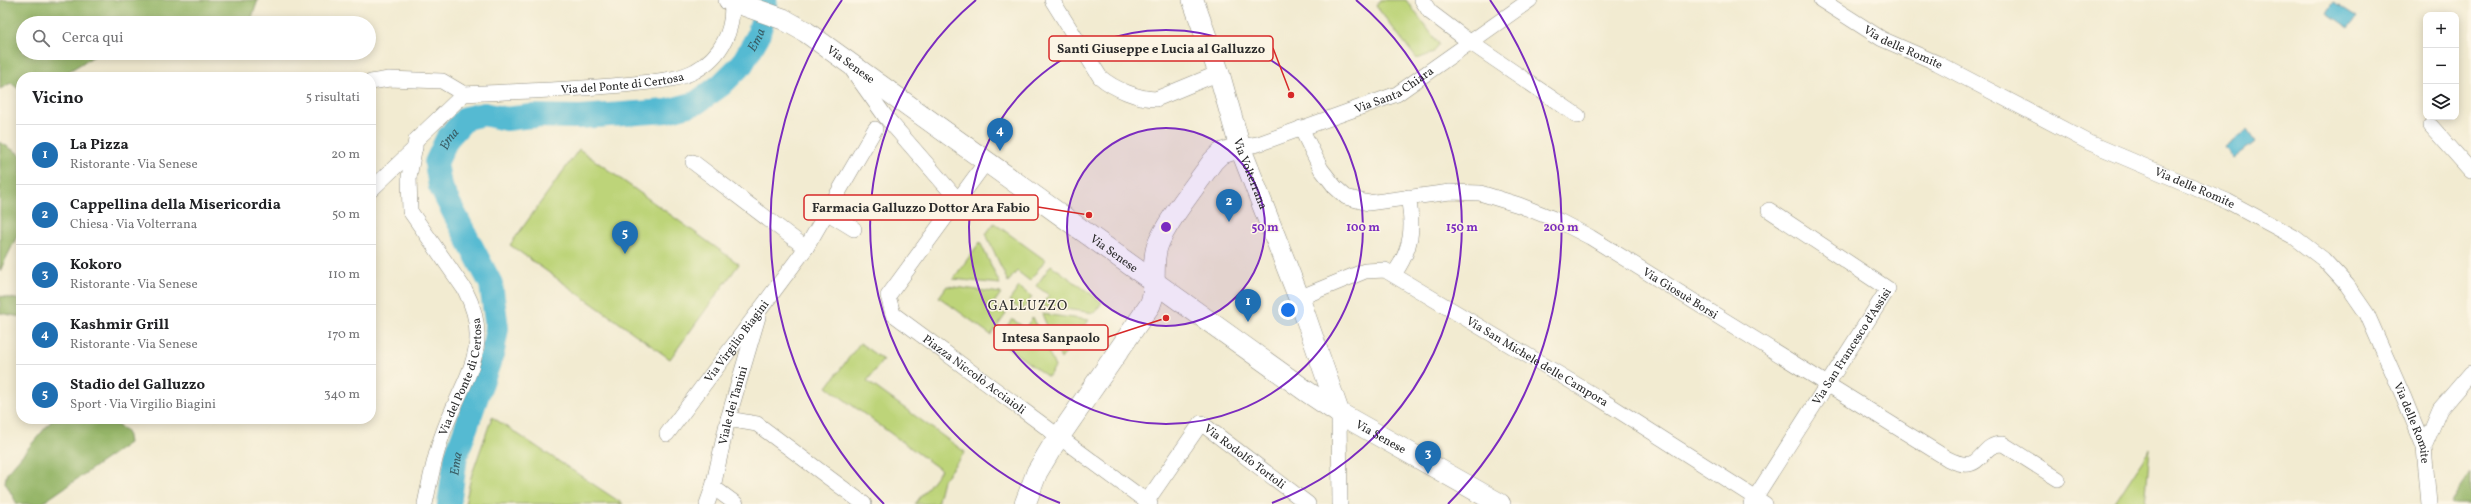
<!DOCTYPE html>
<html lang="it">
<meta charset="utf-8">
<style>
body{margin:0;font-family:Vollkorn,serif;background:#f2f2f2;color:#202124}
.controls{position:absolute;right:12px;top:12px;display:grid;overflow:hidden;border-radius:8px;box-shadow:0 2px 10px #0003}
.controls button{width:36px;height:36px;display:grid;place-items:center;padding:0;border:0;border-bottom:1px solid #e0e0e0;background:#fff;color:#202124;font:20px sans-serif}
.you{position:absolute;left:1288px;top:310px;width:14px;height:14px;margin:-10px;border:3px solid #fff;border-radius:50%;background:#1a73e8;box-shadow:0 0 0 6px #1a73e833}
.badge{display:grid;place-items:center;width:26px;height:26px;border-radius:50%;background:#1f6fb2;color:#fff;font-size:13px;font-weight:700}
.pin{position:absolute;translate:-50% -33px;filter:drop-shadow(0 1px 2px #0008)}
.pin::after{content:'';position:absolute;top:21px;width:14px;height:12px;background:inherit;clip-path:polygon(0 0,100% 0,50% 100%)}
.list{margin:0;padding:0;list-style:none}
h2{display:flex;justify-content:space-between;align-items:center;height:52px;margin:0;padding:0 16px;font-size:17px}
h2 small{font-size:13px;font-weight:400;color:#757577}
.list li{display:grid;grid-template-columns:26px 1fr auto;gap:12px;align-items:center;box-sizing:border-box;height:60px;padding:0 16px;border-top:1px solid #e0e0e0}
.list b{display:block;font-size:15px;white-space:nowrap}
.list p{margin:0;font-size:13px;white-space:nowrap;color:#757577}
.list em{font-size:13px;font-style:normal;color:#757577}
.icon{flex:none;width:22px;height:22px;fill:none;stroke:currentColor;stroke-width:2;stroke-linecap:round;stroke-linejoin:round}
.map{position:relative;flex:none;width:2471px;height:504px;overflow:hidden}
.search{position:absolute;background:#fff;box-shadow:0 2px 10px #0003;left:16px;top:16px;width:360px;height:44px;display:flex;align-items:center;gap:10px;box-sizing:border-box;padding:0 14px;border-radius:22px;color:#757577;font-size:15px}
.panel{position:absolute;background:#fff;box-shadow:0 2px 10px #0003;left:16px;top:72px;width:360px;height:352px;border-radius:16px}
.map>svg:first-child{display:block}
</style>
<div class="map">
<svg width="2471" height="504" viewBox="0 0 2471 504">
<rect width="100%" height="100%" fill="#fcf5e5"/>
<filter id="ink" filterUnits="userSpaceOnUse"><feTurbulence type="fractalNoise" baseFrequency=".025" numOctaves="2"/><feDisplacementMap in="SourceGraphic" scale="8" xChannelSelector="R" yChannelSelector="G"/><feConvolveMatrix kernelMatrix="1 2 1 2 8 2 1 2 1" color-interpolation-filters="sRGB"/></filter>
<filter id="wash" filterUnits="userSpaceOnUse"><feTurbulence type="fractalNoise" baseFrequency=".012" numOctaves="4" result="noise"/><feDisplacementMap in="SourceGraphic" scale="16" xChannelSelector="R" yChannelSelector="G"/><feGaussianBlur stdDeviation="0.9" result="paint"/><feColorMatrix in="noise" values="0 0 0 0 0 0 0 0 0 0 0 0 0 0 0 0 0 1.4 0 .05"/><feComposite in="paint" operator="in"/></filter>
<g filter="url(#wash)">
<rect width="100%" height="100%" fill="#f2ebd1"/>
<path fill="#bdd479" stroke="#748052" d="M 1380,0 L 1406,0 L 1439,44 L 1433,53 L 1417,59 L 1376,6 Z
M 579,149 L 739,264 L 670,359 L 510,245 Z
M 994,223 L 1045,260 L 1030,281 L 1017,271 L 1008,282 L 986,234 Z
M 980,242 L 1000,284 L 953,279 Z
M 1051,265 L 1102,302 L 1095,313 L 1041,306 L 1049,295 L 1036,286 Z
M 947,286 L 1001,293 L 993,304 L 1006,314 L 991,335 L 939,297 Z
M 1019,287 L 1032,297 L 1022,311 L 1009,301 Z
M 1042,314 L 1089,320 L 1061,359 Z
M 1033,317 L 1055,367 L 1048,377 L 997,340 L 1012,319 L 1025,328 Z
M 860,343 L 883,360 L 867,381 L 965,452 L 943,480 L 937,504 L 915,504 L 941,470 L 827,387 Z
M 492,417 L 623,504 L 465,504 L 471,477 Z
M 2150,449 L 2145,504 L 2114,504 Z"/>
<path fill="#96b669" stroke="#60704a" d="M 0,0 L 258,0 L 250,23 L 23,23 L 23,53 L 99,53 L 66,73 L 65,77 L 21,77 L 21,91 L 11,83 L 0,89 Z
M 0,142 L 21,155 L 21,228 L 0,271 Z
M 0,296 L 21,300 L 21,317 L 0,313 Z
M 53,419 L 106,419 L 127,431 L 129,443 L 41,504 L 17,504 L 5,482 L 7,473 Z
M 2471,473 L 2471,504 L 2454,504 L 2451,503 Z"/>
<path fill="#54bad2" stroke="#40727e" d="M 2334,2 L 2357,17 L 2349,28 L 2327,13 Z
M 2247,130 L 2255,142 L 2233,159 L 2225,147 Z"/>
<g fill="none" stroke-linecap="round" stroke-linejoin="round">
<path stroke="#54bad2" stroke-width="24" id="s1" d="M 449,504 L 456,456 L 493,351 L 497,328 L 491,284 L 440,186 L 436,163 L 447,139 L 466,118 L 484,114 L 506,119 L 531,116 L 580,117 L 667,111 L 696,103 L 721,85 L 742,64 L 758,36 L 766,7 L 765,0"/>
</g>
</g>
<g filter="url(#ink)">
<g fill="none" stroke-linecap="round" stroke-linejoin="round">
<defs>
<g id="minor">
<path d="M 1052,0 L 1100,77 C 1114,89 1139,99 1156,99 L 1219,73"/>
<path d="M 1422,0 L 1430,12 L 1471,43 L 1578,116"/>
<path id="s2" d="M 1821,0 L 1882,39 L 1937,63 L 2090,143 L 2227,201 L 2294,237 L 2323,259 L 2347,285 L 2367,314 L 2404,398 L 2424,447 L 2429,504"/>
<path d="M 853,71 L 885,116 L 958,200"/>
<path d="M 371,82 L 389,79 L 442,81 L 464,94"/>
<path d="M 2431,126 L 2471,171"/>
<path id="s3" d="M 1301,128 L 1321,169 L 1335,187 L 1346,197 L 1368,203 L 1450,192 L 1480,193 L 1519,205 L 1559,221 L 1590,237 L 1948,459 C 1985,477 1977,443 2003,444 L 2058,479"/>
<path id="s4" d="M 1240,147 L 1258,144 L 1397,94 L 1530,0"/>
<path d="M 693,162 L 806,248"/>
<path id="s5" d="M 986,162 L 888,296 L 893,314 L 1150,504"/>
<path d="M 371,190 L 415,148"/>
<path d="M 828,213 L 854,229"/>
<path d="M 1394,274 C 1412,249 1414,227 1408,197"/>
<path id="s6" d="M 1299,298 L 1365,271 L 1385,270 L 1597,397 L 1765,504"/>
<path d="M 1339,413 L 1340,504"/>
<path d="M 728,419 L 757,424 L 864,504"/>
<path id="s7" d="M 667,434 L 806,248 L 875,129"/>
<path d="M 2424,447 L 2440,409 L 2471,373"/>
<path d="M 713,487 L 736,504"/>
<path id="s8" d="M 1147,501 L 1201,423 L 1308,504"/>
<path id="s9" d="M 425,504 C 430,481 434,458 442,436 C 460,382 496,349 465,290 L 410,211 L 409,177 L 416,140 L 464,94 C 520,91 577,90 633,84 C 654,81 676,81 695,71 C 722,56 735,29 731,0"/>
<path id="s10" d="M 707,504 L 713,487 L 728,419 L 758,317"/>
<path id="s11" d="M 1751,504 L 1888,289 L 1769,210"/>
</g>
<g id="secondary">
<path id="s12" d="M 729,0 L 783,19 L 806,32 L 1306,391 L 1339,413 L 1500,504"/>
<path id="s13" d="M 1193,0 L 1219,73 L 1240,147 L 1299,298 L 1339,413"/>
<path d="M 1025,504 L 1037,472 L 1052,447 L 1150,305 C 1158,287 1151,266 1157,247 C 1165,223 1197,184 1213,161 L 1220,154 L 1240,147"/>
</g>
</defs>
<use href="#minor" stroke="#8e8b7e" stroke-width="16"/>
<use href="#secondary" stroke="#8e8b7e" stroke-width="22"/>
<use href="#minor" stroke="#fff" stroke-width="15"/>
<use href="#secondary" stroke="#fff" stroke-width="21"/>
</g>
</g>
<circle cx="1166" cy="227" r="99" fill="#7b2cbf" fill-opacity=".12"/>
<g fill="none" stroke="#7b2cbf" stroke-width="2">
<circle cx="1166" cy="227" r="99"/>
<circle cx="1166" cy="227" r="197"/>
<path d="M1060 503A296 296 0 0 1 976 0M1356 0A296 296 0 0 1 1272 503"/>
<path d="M884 504A395 395 0 0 1 842 0M1490 0A395 395 0 0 1 1448 504"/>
</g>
<g text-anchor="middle" stroke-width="3" stroke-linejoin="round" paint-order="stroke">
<g font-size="12" fill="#2b2b2b" stroke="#fcf5e5">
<text dy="4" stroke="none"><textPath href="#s2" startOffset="95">Via delle Romite</textPath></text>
<text dy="4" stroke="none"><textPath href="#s12" startOffset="139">Via Senese</textPath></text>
<text dy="4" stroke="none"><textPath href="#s9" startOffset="618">Via del Ponte di Certosa</textPath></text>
<text dy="4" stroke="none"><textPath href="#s4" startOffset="165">Via Santa Chiara</textPath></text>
<text dy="4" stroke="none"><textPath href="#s13" startOffset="183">Via Volterrana</textPath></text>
<text dy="4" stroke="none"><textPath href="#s2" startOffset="419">Via delle Romite</textPath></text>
<text dy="4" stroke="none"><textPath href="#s12" startOffset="463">Via Senese</textPath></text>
<text dy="4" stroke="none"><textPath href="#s3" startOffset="444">Via Giosuè Borsi</textPath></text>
<text dy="4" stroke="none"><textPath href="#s7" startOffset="116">Via Virgilio Biagini</textPath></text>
<text dy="4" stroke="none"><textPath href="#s11" startOffset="187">Via San Francesco d'Assisi</textPath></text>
<text dy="4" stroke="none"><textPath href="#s6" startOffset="269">Via San Michele delle Campora</textPath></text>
<text dy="4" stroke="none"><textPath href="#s5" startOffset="286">Piazza Niccolò Acciaioli</textPath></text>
<text dy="4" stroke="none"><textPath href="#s9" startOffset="133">Via del Ponte di Certosa</textPath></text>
<text dy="4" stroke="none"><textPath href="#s10" startOffset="102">Viale dei Tanini</textPath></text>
<text dy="4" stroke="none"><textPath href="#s2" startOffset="755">Via delle Romite</textPath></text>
<text dy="4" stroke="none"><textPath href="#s12" startOffset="787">Via Senese</textPath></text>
<text dy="4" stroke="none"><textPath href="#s8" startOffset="150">Via Rodolfo Tortoli</textPath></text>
</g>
<g font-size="13" font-style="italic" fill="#395d65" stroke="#fcf5e5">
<text dy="5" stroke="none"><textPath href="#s1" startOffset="737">Ema</textPath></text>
<text dy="5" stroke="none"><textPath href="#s1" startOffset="389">Ema</textPath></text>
<text dy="5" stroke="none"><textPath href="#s1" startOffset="41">Ema</textPath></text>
</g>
<g font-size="14" letter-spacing="1" fill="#2b2b2b" stroke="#fcf5e5">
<text x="1028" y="310">GALLUZZO</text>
</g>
</g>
<circle cx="1166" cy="227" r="6" fill="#7b2cbf" stroke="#fcf5e5" stroke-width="2"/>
<g font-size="12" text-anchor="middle" font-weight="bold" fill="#7b2cbf" stroke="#fcf5e5" stroke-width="3" stroke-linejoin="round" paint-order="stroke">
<text x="1265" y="231">50 m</text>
<text x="1363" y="231">100 m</text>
<text x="1462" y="231">150 m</text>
<text x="1561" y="231">200 m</text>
</g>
<path fill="none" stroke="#d62828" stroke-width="1.5" d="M1291 95L1273 48M1089 215L1038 207M1166 318L1108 337"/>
<g fill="#d62828" stroke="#fcf5e5" stroke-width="1.5">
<circle cx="1291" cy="95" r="4"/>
<circle cx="1089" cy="215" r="4"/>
<circle cx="1166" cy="318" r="4"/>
</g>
<g fill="#fcf5e5" stroke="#d62828" stroke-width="1.5">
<rect x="1049" y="36" width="224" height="25" rx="4"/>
<rect x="804" y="195" width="234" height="25" rx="4"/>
<rect x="994" y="325" width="114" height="25" rx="4"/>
</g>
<g font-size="13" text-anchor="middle" font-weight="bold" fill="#2b2b2b">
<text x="1161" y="53">Santi Giuseppe e Lucia al Galluzzo</text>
<text x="921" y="212">Farmacia Galluzzo Dottor Ara Fabio</text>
<text x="1051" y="342">Intesa Sanpaolo</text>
</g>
</svg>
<div class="controls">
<button>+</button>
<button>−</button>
<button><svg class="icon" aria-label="layers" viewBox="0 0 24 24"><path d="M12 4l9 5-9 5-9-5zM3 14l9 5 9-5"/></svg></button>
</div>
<div class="you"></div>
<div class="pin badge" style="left:1248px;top:322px">1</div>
<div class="pin badge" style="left:1229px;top:222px">2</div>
<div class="pin badge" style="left:1428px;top:474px">3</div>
<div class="pin badge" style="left:1000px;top:151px">4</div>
<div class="pin badge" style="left:625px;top:254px">5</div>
<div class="search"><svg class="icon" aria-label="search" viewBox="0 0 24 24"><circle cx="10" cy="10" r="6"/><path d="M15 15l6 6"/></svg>Cerca qui</div>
<section class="panel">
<h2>Vicino<small>5 risultati</small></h2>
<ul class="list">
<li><span class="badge">1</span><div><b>La Pizza</b><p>Ristorante · Via Senese</p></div><em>20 m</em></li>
<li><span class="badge">2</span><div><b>Cappellina della Misericordia</b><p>Chiesa · Via Volterrana</p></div><em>50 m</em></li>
<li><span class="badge">3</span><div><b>Kokoro</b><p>Ristorante · Via Senese</p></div><em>110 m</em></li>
<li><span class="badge">4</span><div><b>Kashmir Grill</b><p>Ristorante · Via Senese</p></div><em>170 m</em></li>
<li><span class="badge">5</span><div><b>Stadio del Galluzzo</b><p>Sport · Via Virgilio Biagini</p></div><em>340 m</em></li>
</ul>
</section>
</div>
